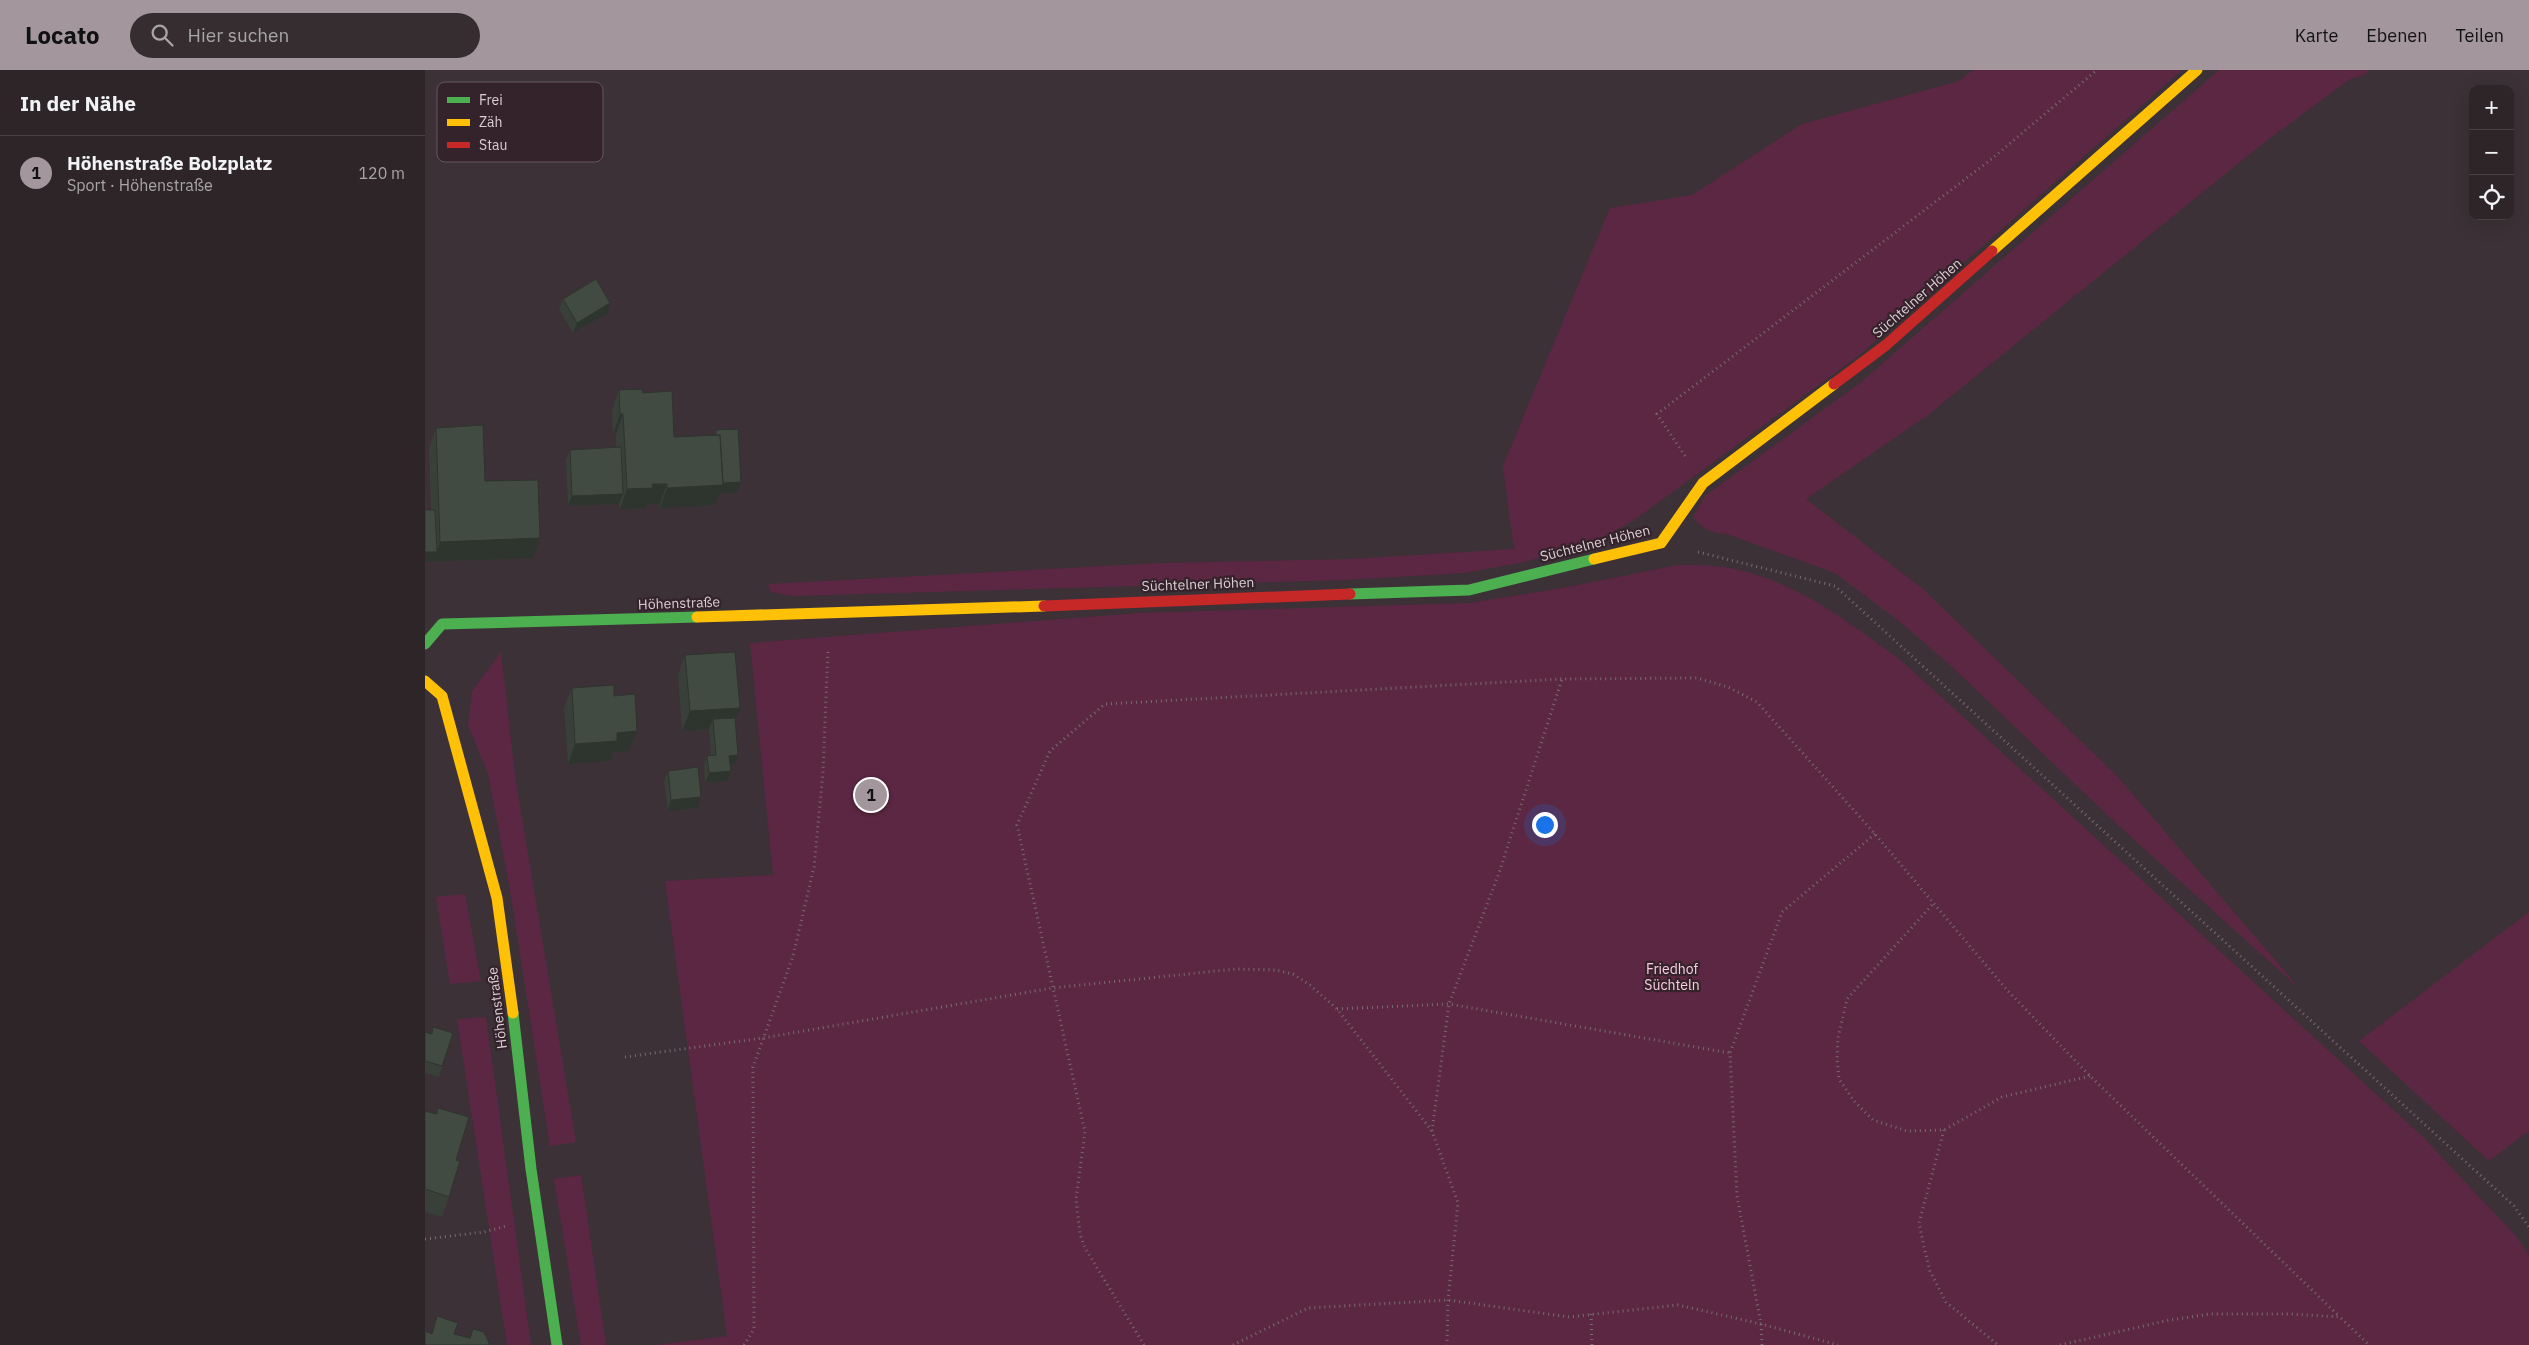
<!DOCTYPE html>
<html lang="de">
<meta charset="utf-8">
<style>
body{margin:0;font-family:"IBM Plex Sans",sans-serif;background:#352d30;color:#f1f3f6}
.controls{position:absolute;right:15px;top:15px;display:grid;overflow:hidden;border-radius:10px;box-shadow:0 5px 20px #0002}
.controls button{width:45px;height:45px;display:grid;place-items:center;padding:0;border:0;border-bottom:1px solid #484245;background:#2d2528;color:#f1f3f6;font:25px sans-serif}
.you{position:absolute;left:1119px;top:754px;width:18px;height:18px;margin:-12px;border:4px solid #fff;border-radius:50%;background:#1a73e8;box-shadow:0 0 0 8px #1a73e833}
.badge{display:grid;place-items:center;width:32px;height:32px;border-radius:50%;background:#a3979d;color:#111;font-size:16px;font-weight:700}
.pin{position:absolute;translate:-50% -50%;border:2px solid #fff;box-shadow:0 1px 5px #0006}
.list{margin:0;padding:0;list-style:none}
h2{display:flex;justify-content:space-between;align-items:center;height:65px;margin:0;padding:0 20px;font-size:21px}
h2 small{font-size:16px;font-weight:400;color:#a7a5a8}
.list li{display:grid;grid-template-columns:32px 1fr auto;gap:15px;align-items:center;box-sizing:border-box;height:75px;padding:0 20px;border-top:1px solid #484245}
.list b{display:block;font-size:19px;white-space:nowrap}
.list p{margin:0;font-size:16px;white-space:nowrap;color:#a7a5a8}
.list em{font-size:16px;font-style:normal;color:#a7a5a8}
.icon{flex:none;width:28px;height:28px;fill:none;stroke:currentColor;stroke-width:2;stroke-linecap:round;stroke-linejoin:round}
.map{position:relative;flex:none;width:2104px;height:1275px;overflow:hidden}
header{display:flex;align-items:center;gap:30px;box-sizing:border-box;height:70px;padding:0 25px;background:#a3979d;color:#111}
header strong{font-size:24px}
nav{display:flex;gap:28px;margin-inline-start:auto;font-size:18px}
.search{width:350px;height:45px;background:#352d30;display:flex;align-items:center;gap:12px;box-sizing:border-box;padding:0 18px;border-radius:28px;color:#a7a5a8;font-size:19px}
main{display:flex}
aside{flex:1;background:#2d2528}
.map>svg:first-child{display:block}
</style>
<header>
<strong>Locato</strong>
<div class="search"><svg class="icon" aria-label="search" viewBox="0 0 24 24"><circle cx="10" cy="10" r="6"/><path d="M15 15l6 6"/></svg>Hier suchen</div>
<nav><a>Karte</a><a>Ebenen</a><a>Teilen</a></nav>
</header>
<main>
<aside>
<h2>In der Nähe<small></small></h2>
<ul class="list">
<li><span class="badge">1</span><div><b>Höhenstraße Bolzplatz</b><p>Sport · Höhenstraße</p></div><em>120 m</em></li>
</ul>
</aside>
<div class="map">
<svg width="2104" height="1275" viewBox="0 0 2104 1275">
<rect width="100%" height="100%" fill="#3c3136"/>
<path fill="#5c2742" d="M 1548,0 L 1757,0 L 1433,286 L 1208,451 L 1167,473 L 1099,492 L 1040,503 L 919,510 L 367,526 L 346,522 L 343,514 L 737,493 L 925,489 L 1089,479 L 1078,396 L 1185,138 L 1267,125 L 1377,54 L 1534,11 Z
M 1794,0 L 1944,0 L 1939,5 L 1925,9 L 1841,71 L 1503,345 L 1381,429 L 1498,519 L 1693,707 L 1875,919 L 1696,758 L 1525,595 L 1474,551 L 1410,503 L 1302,464 C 1286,463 1278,460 1268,447 L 1280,426 L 1435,313 Z
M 1253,495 C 1276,495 1300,495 1322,502 C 1381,518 1429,556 1478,592 L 1997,1066 L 2090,1165 L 2104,1185 L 2104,1275 L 231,1275 L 302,1266 L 240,811 L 348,805 L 325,573 L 713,543 L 1045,533 L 1143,517 Z
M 76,582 L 90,706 L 151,1072 L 125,1076 L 85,820 L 63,703 L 43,656 L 47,621 Z
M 40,824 L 56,911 L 25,914 L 11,827 Z
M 2104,842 L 2104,1061 L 2064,1091 L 1934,971 Z
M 61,947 L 106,1275 L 82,1275 L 32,949 Z
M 156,1105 L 181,1275 L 156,1275 L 129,1109 Z"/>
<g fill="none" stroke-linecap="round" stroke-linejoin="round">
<path stroke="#786b72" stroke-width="3" stroke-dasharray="1 4" stroke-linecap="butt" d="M 1260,386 L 1232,344 L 1564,91 L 1672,0
M 1273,482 L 1410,516 L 2089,1136 L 2104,1157
M 1507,835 L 1422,929 L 1413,968 L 1412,989 L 1414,1009 L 1429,1031 L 1448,1050 L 1482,1061 L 1519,1060 L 1577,1027 L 1665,1006
M 912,939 L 1024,934 L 1305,983
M 200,987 L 338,968 L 627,918 L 811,899 L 851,900 L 868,904 L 885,915 L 912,939 L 1007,1061 L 1033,1133 L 1023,1230 L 1022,1275
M 1519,1060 L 1494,1153 L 1499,1177 L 1505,1201 L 1521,1232 L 1573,1275
M 1007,1061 L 1024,934 L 1074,803 L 1137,609
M 0,1169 L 59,1162 L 81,1156
M 1166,1244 L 1167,1275
M 319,1275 L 329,1259 L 328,997 L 368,886 L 389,797 L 398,702 L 403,578
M 719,1275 L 660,1178 L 655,1164 L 651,1129 L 660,1062 L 592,755 L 625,681 L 680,634 L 1137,609 L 1272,608 L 1303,617 L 1332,632 L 1450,764 L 1582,920 L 1665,1006 L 1915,1247
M 808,1275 L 883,1238 L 1023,1230 L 1144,1247 L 1253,1235 L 1336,1254 L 1413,1275
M 1337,1275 L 1336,1254 L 1312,1126 L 1305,983 L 1357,842 L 1450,764
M 1635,1275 L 1745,1250 L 1785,1244 L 1865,1244 L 1915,1247 L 1944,1275"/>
<path stroke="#4caf50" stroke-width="11" d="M 925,524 L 1044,520 L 1169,489
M 0,574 L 17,554 L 272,547
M 88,943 L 106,1099 L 132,1275"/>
<path stroke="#ffc107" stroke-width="11" d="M 1567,181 L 1772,0
M 1169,489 L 1236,473 L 1278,413 L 1409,314
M 272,547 L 619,536
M 0,611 L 17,626 L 72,828 L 88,943"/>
<path stroke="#c62828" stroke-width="11" d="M 1409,314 L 1461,275 L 1567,181
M 619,536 L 925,524"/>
</g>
<path fill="#394039" d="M 138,229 L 182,244 L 148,263 L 134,239 Z
M 194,320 L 218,323 L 249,367 L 289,366 L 291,360 L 316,412 L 312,423 L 295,423 L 290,435 L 235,438 L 235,434 L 222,434 L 220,438 L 195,439 L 194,434 L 143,436 L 141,390 L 145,380 L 191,377 L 191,364 L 188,364 L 187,340 Z
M 11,358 L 60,411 L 108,488 L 0,492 L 0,440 L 6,440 L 4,378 Z
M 260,585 L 315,638 L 310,650 L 310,695 L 305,696 L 302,711 L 280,713 L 279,697 L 282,686 L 286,686 L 284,659 L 257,661 L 253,605 Z
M 147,618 L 189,626 L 212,661 L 204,681 L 188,682 L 185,691 L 143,694 L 139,638 Z
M 243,701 L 272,738 L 243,741 L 239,711 Z
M 8,957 L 17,996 L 14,1007 L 0,1003 L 0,962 L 6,964 Z
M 13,1038 L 31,1090 L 24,1127 L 17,1147 L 0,1142 L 0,1041 L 11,1044 Z"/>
<path fill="#2e342e" d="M 185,233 L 182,244 L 148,263 L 152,253 Z
M 195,344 L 198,344 L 191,364 L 188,364 Z
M 316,412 L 312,423 L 295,423 L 290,435 L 235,438 L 242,418 Z
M 227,414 L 242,414 L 235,434 L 222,434 L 220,438 L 195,439 L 202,419 Z
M 198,424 L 194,434 L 143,436 L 147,426 Z
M 115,468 L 108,488 L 0,492 L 0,482 L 12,482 L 15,472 Z
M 315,638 L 307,658 L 288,649 L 284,659 L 257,661 L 265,641 Z
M 212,661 L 204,681 L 188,682 L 185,691 L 143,694 L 150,674 L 192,663 Z
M 313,685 L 310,695 L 300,696 L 304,686 Z
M 306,701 L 302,711 L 280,713 L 284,703 Z
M 276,727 L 272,738 L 243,741 L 246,730 Z"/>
<path fill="#424b42" stroke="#2e342e" d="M 171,209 L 185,233 L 152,253 L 138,229 Z
M 217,319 L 218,323 L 247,321 L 249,367 L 295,365 L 298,415 L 242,418 L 242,414 L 227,414 L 228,418 L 202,419 L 198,344 L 195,344 L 194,320 Z
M 58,355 L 60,411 L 113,410 L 115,468 L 15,472 L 11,358 Z
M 313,359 L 316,412 L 298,413 L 295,365 L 291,365 L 291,360 Z
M 196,377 L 198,424 L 147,426 L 145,380 Z
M 0,440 L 10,440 L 12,482 L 0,482 Z
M 310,582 L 315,638 L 265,641 L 260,585 Z
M 189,615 L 189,626 L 210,624 L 212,661 L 192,663 L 192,671 L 150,674 L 147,618 Z
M 310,648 L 313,685 L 304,686 L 306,701 L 284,703 L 282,686 L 291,685 L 288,649 Z
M 273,697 L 276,727 L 246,730 L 243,701 Z
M 8,957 L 28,963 L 17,996 L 0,991 L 0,962 L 7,964 Z
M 13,1038 L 44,1047 L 31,1090 L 35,1091 L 24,1127 L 0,1119 L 0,1041 L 12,1044 Z
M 12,1246 L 33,1253 L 29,1264 L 45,1268 L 48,1259 L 59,1262 L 65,1275 L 0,1275 L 0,1261 L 7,1264 Z"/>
<g text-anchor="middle" stroke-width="4.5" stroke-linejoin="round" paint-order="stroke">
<g font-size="14" fill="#dbced4" stroke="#35232b">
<text transform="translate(1492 228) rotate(-41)" y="5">Süchtelner Höhen</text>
<text transform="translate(1170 473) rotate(-14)" y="5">Süchtelner Höhen</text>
<text transform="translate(773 514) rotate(-2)" y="5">Süchtelner Höhen</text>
<text transform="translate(254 533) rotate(-2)" y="5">Höhenstraße</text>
<text transform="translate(72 938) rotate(-97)" y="5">Höhenstraße</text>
</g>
<g font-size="14" fill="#fccbe0" stroke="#35232b">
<text x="1247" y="904">Friedhof<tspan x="1247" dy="16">Süchteln</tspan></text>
</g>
</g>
<rect x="12" y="12" width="166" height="80" rx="8" fill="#35232b" stroke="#67565e" stroke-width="1"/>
<rect x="22" y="27" width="23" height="6" fill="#4caf50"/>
<rect x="22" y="49" width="23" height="7" fill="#ffc107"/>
<rect x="22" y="72" width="23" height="6" fill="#c62828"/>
<g font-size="14" fill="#dbced4">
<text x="54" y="35">Frei</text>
<text x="54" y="57">Zäh</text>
<text x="54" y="80">Stau</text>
</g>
</svg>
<div class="controls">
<button>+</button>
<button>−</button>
<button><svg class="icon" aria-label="locate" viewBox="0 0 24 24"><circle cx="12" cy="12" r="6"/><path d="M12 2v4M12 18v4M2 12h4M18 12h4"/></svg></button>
</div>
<div class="you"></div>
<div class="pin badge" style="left:446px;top:725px">1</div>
</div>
</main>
